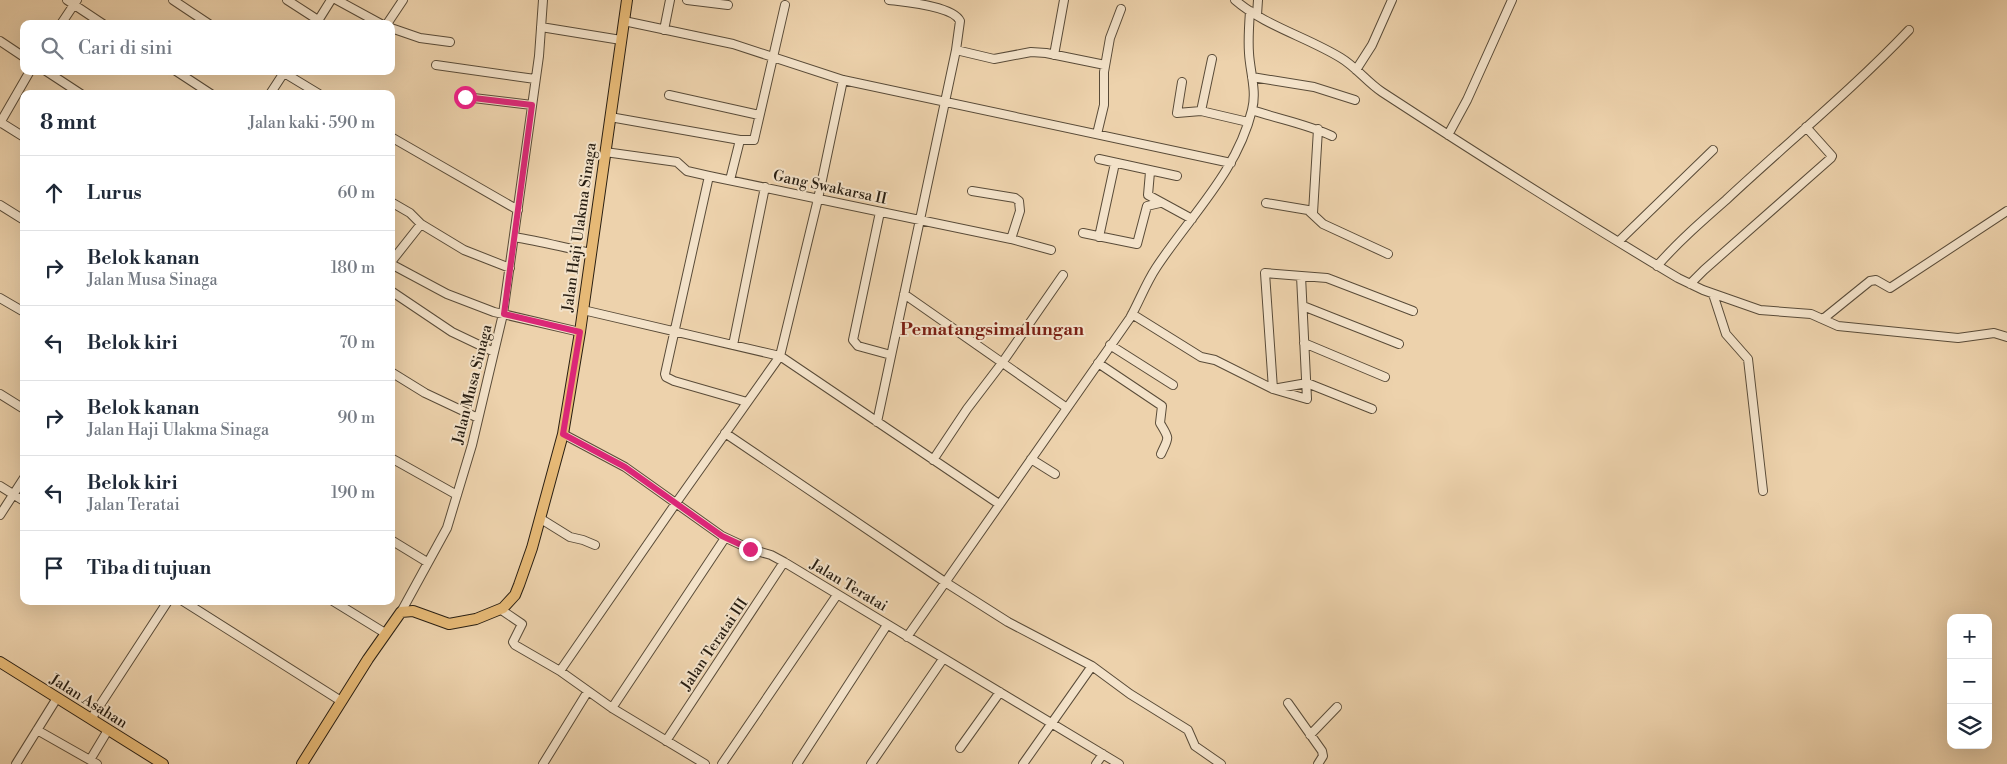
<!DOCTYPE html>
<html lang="id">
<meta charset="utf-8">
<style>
body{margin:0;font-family:"Libre Bodoni",serif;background:#f6f6f7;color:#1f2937}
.controls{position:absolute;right:15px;bottom:15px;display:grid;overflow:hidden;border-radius:10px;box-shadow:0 5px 20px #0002}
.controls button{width:45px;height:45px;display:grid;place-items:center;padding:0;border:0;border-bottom:1px solid #e0e1e3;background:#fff;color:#1f2937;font:25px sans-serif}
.stop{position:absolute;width:15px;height:15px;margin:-11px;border:4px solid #db2777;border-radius:50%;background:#fff}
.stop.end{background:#db2777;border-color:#fff;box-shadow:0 1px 5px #0008}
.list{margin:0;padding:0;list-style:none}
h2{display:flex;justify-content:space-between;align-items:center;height:65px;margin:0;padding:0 20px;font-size:21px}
h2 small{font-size:16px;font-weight:400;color:#747a83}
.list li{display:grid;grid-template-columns:32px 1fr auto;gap:15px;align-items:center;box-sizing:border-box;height:75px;padding:0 20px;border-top:1px solid #e0e1e3}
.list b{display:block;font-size:19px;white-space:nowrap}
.list p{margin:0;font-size:16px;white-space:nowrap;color:#747a83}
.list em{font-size:16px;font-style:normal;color:#747a83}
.icon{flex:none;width:28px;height:28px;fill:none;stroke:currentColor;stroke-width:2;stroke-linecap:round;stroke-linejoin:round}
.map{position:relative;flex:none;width:2007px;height:764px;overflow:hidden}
.search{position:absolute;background:#fff;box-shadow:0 5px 20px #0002;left:20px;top:20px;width:375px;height:55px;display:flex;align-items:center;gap:12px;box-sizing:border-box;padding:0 18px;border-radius:10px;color:#747a83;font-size:19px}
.panel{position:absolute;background:#fff;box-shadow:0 5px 20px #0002;left:20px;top:90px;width:375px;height:515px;border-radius:10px}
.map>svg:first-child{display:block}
</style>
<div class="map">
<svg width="2007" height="764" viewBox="0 0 2007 764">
<rect width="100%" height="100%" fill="#edd2ac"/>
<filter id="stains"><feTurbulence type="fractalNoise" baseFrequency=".004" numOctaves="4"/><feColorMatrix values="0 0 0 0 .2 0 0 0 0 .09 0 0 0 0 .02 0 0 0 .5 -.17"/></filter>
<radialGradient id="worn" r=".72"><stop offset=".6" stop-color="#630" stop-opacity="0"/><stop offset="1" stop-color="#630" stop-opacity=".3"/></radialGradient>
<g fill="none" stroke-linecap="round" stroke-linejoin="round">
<defs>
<path id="minor" d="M 67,0 L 103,24
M 173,0 L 209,24
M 287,0 L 318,20
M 337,0 L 381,24
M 687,0 L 728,5
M 1235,0 C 1265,26 1307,37 1341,58 C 1356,67 1367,82 1382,92 C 1480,156 1578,218 1678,278 L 1703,290 L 1760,310 L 1811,314 L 1838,326 L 1958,338 L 1994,333 L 2007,337
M 1257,15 L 1258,0
M 624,21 L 733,44 L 843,80 L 1231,163
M 61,24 L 77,0
M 316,24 L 331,0
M 387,24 L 403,0
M 541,27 L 621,40
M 391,28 L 420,38 L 450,42
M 664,30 L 670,0
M 0,41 L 24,57
M 956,50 L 994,59 L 1031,52 L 1046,53 L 1105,65
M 1054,55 L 1064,0
M 436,65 L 535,79
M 1356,70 L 1372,45 L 1392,0
M 46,71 L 81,94
M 176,71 L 211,94
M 281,71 L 319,94
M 1252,77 L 1314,87 L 1355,100
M 1182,82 L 1177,113 L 1201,111 L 1248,122
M 270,94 L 285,71
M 669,95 L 759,115
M 465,97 L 532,105
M 1252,110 C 1278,119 1307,124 1332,136
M 1201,111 L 1212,59
M 610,117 L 740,140 L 754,140 L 785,5
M 0,122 L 24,137
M 0,123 L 30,71
M 1097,134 L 1104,105 L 1104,72 L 1110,38 L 1121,9
M 1448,135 L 1467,100 L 1512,0
M 391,137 L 518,210
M 605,152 L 677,162 L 687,171 L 709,176 L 1011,239 L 1051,250
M 1099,159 L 1177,176
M 1150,172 L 1148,195 L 1192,219
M 709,176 L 665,374 L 666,377 L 674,381 L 747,402
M 730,180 L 740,140
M 972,191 L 1015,198 L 1019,201 L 1020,211 L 1011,239
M 391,202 L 410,213 L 421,224 L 464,250 L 510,268
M 1266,203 L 1308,210 L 1323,224 L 1388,254
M 0,205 L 24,220
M 880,212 L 853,340 L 858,346 L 891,355
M 1313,213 L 1318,129
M 1083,233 L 1137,244 L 1147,206 L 1160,203
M 514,237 C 540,241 565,248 591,253
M 1099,237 L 1115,163
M 1619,241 L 1713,150
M 391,262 L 421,224
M 391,264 L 447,294 L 494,312 L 580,332
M 1657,266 C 1678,242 1702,221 1726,200 C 1787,143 1852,90 1909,30
M 1690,284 L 1704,270 L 1831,158 L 1832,156 L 1806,127
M 391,291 L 452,332 L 494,352
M 904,294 L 1067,408
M 1713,294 L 1726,334 L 1748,359 L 1763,491
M 0,298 L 24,312
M 1303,306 L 1399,344
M 583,310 L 780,356 L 999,504
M 1132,314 L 1201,357 L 1215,360 L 1273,389 L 1307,399 L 1301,276
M 1823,319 L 1870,281 L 1876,280 L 1890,288 L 2007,211
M 1304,343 L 1385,377
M 733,345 L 765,187
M 1110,345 L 1173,385
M 1098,363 L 1162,406 L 1160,423 C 1170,440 1169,436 1161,454
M 391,372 L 425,393 L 478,418
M 0,394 L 24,409
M 1372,409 L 1307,383 L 1273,389 L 1265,273 L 1327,278 L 1413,311
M 877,422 L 956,50 L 960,21 C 953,6 905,2 889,0
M 725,433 L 945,582 L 1008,622 L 1092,666 L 1023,764
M 563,434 L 625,467 L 722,536 L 750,549 L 771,555 L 784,562 L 1119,764
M 391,458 L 457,495
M 1031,459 L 1055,474
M 933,460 L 967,409 L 1002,363 L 1063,275
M 0,486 L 24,501
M 0,515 L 24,478
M 541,519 L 570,537 L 583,540 L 595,545
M 391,540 L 427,562
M 183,601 L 341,701
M 333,601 L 385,633
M 500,609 L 522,624 L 513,642 L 515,645 L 560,671 L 612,708 L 705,764
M 401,612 L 447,528 L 472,445 L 503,314 L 539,56 L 543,0
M 907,637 L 1130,318 C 1139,302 1146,283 1156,268 C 1190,216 1237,172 1252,110 C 1257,91 1250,72 1249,53 C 1248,39 1249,25 1250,11
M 1092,666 L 1130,694 L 1188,730 L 1195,746 L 1221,764
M 560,671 L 676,503 L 780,356 L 818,199 L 843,80
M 1288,703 L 1322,751 L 1323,756 L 1318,764
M 612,708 L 725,538
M 91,719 L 168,601
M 37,730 L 97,764
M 1310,735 L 1337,707
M 666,741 L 784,562
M 960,748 L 1000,692
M 90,760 L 108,730
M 16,764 L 57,698
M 543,764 L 588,691
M 722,764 L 837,595
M 797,764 L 887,625
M 871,764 L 943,659
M 1096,764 L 1103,754"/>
<path id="major" d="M 0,662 L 163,764
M 302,764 L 368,659 L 401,612 L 413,611 L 449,624 L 476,619 L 503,608 L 515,595 L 519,585 L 532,548 L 563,434 L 580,332 L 627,0"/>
</defs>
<use href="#minor" stroke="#594b38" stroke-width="10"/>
<use href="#major" stroke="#281e12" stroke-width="12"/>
<use href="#minor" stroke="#f3e2c9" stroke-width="8"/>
<use href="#major" stroke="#e6b976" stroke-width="10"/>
</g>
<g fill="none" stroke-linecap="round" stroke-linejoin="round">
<path stroke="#db2777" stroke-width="6" d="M 465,97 L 532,105 L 504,314 L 580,332 L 563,434 L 625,467 L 722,536 L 750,549"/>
</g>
<g text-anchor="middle" stroke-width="4" stroke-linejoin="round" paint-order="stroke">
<g font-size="15" fill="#281e12" stroke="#f3e2c9">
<text transform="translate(830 187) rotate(12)" y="5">Gang Swakarsa II</text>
<text transform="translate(579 227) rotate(-82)" y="5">Jalan Haji Ulakma Sinaga</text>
<text transform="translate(472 384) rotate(-76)" y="5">Jalan Musa Sinaga</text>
<text transform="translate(849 585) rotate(31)" y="5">Jalan Teratai</text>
<text transform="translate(714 644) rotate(-56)" y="5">Jalan Teratai III</text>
<text transform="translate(89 701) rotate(32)" y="5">Jalan Asahan</text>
</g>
<g font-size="18" font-weight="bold" fill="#7a1f14" stroke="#f3e2c9">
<text x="992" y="335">Pematangsimalungan</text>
</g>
</g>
<rect width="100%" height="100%" filter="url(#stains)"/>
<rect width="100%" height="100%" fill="url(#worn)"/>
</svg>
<div class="controls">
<button>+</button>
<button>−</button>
<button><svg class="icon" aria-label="layers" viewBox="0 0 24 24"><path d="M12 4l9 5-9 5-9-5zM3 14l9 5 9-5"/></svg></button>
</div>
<div class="stop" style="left:465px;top:97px"></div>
<div class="stop end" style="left:750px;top:549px"></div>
<div class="search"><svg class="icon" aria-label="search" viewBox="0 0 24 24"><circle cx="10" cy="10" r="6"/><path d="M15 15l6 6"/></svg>Cari di sini</div>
<section class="panel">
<h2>8 mnt<small>Jalan kaki · 590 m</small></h2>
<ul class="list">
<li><svg class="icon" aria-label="ahead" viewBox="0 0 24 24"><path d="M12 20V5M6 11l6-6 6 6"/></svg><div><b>Lurus</b></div><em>60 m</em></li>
<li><svg class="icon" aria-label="right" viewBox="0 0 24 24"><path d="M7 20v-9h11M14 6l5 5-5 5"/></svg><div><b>Belok kanan</b><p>Jalan Musa Sinaga</p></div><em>180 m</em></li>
<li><svg class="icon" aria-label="left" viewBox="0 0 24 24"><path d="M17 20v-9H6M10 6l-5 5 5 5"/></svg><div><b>Belok kiri</b></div><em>70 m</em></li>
<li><svg class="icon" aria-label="right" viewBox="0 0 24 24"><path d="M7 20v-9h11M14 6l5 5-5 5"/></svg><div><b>Belok kanan</b><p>Jalan Haji Ulakma Sinaga</p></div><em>90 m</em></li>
<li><svg class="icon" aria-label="left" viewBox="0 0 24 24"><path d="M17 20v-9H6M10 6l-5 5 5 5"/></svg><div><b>Belok kiri</b><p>Jalan Teratai</p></div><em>190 m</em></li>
<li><svg class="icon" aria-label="arrive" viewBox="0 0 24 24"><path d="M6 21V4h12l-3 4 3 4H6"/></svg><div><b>Tiba di tujuan</b></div></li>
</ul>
</section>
</div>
